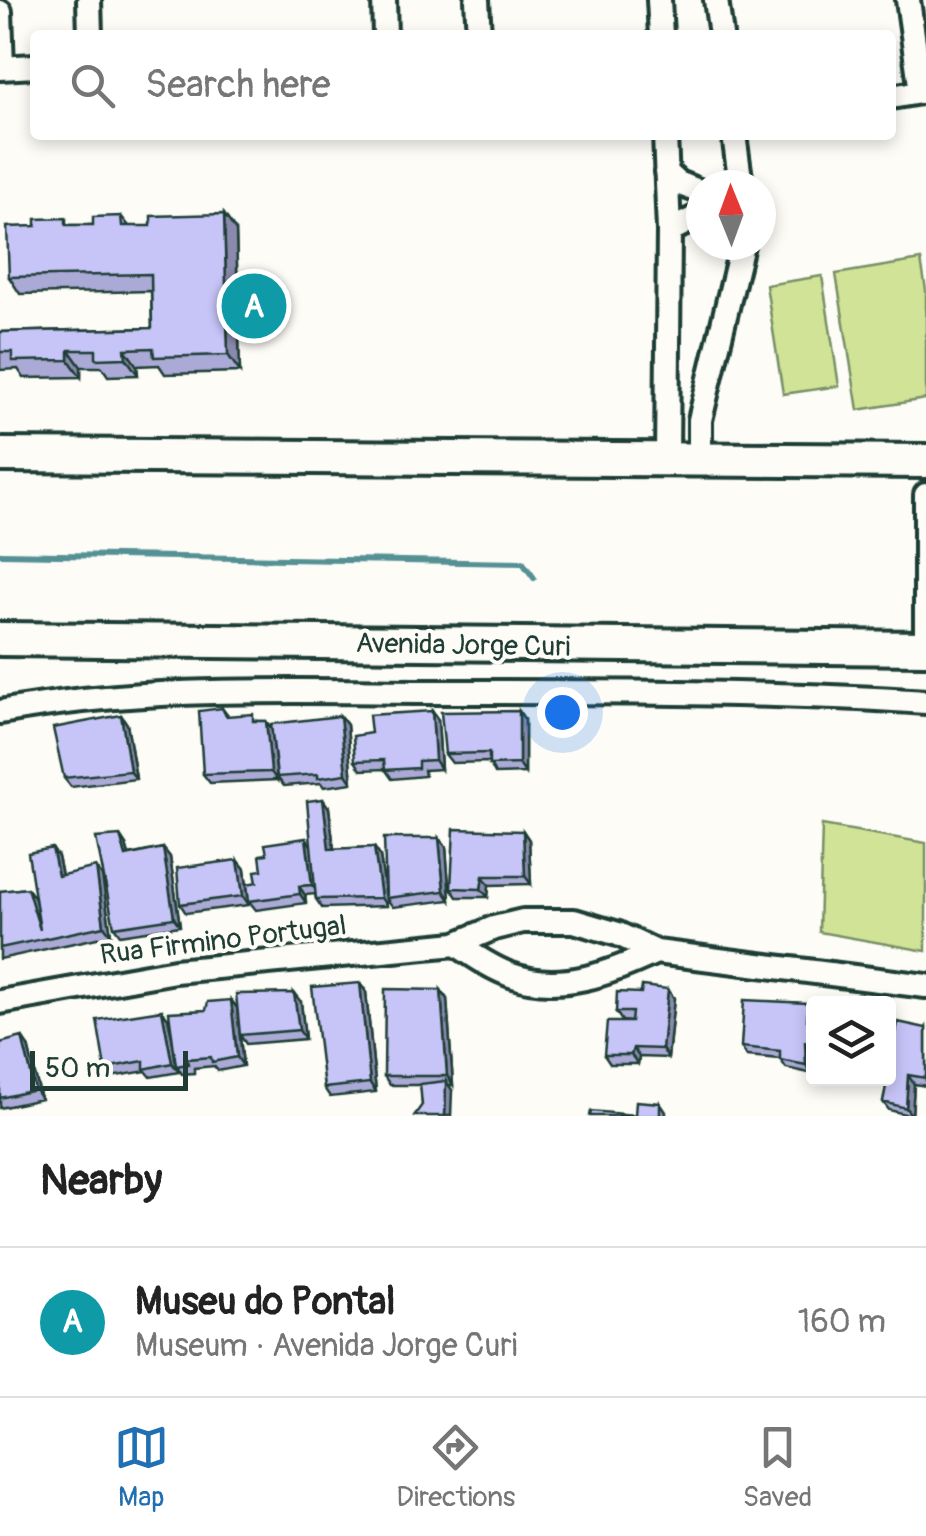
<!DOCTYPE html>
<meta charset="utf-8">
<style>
body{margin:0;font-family:Pangolin,sans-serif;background:#f2f2f2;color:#222}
.controls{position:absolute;right:30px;bottom:30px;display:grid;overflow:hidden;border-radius:10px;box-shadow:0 5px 15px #0003}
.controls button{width:90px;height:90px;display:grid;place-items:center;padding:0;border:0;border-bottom:2px solid #e0e0e0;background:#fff;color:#222;font:50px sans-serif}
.compass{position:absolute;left:686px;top:170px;width:90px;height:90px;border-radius:50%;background:#fff;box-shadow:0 5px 15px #0003;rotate:359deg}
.scale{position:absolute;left:30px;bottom:25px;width:158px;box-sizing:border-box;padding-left:10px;border:5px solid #1f3d34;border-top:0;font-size:28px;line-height:35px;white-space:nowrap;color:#1f3d34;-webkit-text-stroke:8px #fdfcf7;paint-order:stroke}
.you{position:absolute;left:562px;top:712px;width:35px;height:35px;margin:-25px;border:8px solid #fff;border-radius:50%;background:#1a73e8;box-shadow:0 0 0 15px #1a73e833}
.badge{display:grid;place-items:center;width:65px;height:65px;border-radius:50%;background:#1f6fb2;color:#fff;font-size:32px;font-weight:700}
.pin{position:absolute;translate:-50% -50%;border:5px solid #fff;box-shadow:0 2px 10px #0006}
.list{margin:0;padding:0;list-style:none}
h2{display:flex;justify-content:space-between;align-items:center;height:130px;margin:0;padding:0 40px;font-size:42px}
h2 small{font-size:32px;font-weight:400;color:#767676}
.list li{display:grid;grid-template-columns:65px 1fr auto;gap:30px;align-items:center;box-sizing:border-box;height:150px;padding:0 40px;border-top:2px solid #e0e0e0}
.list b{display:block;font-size:38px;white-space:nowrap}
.list p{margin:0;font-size:32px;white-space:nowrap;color:#767676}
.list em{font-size:32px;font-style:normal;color:#767676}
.icon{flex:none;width:55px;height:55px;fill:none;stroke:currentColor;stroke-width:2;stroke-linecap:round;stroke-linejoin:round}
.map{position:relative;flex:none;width:926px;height:1116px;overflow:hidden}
.search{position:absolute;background:#fff;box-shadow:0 5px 15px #0003;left:30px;right:30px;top:30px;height:110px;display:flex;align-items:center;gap:25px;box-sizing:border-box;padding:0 35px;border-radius:10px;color:#767676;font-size:38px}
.sheet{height:280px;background:#fff}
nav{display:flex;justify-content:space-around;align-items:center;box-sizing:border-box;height:140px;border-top:2px solid #e0e0e0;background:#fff;font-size:28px;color:#767676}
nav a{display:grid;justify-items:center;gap:5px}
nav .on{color:#1f6fb2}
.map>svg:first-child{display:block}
</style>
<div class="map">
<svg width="926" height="1116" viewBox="0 0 926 1116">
<rect width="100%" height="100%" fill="#fdfcf7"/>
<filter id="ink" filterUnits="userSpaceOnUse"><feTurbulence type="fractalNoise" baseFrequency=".01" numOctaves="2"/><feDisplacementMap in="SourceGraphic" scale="20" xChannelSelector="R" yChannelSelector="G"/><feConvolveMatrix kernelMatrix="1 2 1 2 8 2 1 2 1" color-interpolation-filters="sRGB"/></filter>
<g filter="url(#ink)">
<path fill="#d1e397" stroke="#789066" stroke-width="2.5" d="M 921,260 L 926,290 L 926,399 L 858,410 L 836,274 Z
M 822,276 L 839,386 L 783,394 L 766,285 Z
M 822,825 L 926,843 L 926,951 L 819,932 Z"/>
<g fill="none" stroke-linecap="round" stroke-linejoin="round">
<path stroke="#559194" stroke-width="6" d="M 0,554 L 523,563 L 534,578"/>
<defs>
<path id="street" d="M 89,0 L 90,35
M 384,0 L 385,35
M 477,0 L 479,35
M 659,0 L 661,35
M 716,0 L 721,35
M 908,0 L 921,92
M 0,12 L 2,68
M 0,68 L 35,66
M 891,97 L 926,91
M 665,135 L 669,231 L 667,459
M 734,135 L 741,185
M 666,172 L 678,183 L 701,192
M 669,231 L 701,215
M 700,459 L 700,420 L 742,245
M 926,495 L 926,633
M 0,712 C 139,686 283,691 424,692 C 592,692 759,691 926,702
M 456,944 C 473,955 491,968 511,975 C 560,993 611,973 656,952
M 0,1002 L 175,971 L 456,944 L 494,928 L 523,921 L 574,921 L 618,934 L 656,952 L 926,986"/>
<path id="secondary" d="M 0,455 L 926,461
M 0,639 L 926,648"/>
</defs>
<use href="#street" stroke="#1f3d34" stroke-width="30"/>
<use href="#secondary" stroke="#1f3d34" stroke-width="40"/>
<use href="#street" stroke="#fdfcf7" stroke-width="22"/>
<use href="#secondary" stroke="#fdfcf7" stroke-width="32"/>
</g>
<path fill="#aba9d5" stroke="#1f3d34" stroke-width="2.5" d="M 121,216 L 129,226 L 236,231 L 240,372 L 165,374 L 159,365 L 137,366 L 138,375 L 108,376 L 102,367 L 81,367 L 81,377 L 24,378 L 18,369 L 0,370 L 0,332 L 152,328 L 151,291 L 20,294 L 9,277 L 71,225 L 93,225 Z
M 222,708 L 228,716 L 258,721 L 266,721 L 272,730 L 340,716 L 347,725 L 352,783 L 324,787 L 321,783 L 284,786 L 277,777 L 272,734 L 277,780 L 210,783 L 203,774 Z
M 432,711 L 438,720 L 441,769 L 424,770 L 425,776 L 392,779 L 385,769 L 361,770 L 355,761 L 371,733 Z
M 121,715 L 127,724 L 136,779 L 71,787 L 64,778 Z
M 525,720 L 525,773 L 495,774 L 489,762 L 452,763 L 445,754 Z
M 329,808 L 334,849 L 374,847 L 380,856 L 387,906 L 322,908 L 316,899 L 315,894 L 305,895 L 306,903 L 256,910 L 249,901 L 257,882 L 311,846 Z
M 523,831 L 529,840 L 531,884 L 489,885 L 488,897 L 457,897 L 451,888 Z
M 126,845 L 129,855 L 163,848 L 170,857 L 180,926 L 120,935 L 114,927 Z
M 446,847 L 450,900 L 393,907 L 386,898 Z
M 58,857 L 62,875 L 102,876 L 111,935 L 0,959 L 0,891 L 27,888 L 34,897 L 37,907 Z
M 238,860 L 245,869 L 249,905 L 186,913 L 180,904 Z
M 441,990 L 447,999 L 453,1085 L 448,1085 L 452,1090 L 422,1105 L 421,1085 L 390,1085 L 384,1076 Z
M 366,992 L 376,1092 L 330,1097 L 324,1088 Z
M 674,998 L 668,1058 L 639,1057 L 638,1064 L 610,1064 L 604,1055 L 631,1022 L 622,1021 L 616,1012 Z
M 231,1000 L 237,1008 L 243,1066 L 218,1071 L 214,1066 L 194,1068 L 194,1073 L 182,1074 L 178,1068 L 179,1072 L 151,1077 L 146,1071 L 111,1077 L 105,1068 L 168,1018 L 174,1048 Z
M 301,1002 L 305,1039 L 246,1044 L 240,1035 Z
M 814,1010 L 814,1051 L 811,1051 L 813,1074 L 786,1068 L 780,1059 L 747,1056 L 741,1047 Z
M 926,1028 L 926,1086 L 914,1084 L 912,1116 L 889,1110 L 883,1102 Z
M 0,1043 L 28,1046 L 41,1099 L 0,1108 Z"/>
<path fill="#8b8aae" stroke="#1f3d34" stroke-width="2.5" d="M 224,214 L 236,231 L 240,372 L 228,355 Z
M 125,349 L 137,366 L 138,375 L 126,358 Z
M 69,350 L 81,367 L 81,377 L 69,360 Z
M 432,711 L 438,720 L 441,769 L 435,760 Z
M 519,711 L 525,720 L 525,773 L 519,764 Z
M 121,715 L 127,724 L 136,779 L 130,771 Z
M 340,716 L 347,725 L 352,783 L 346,774 Z
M 266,721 L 272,730 L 277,780 L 271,772 Z
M 323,799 L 329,808 L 335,858 L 329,849 Z
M 523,831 L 529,840 L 531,884 L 525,876 Z
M 120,836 L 126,845 L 132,865 L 126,856 Z
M 306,838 L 312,847 L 318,893 L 312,885 Z
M 439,838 L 446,847 L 450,900 L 444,891 Z
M 374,847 L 380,856 L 387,906 L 381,898 Z
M 52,848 L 58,857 L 64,885 L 58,876 Z
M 163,848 L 170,857 L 180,926 L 174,918 Z
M 238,860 L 245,869 L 249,905 L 243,896 Z
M 96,867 L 102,876 L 111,935 L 104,926 Z
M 483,876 L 489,885 L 488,897 L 481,889 Z
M 299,886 L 305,895 L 306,903 L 300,894 Z
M 27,888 L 34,897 L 47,939 L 40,930 Z
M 360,983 L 366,992 L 376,1092 L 370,1083 Z
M 668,989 L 674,998 L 668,1058 L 662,1049 Z
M 441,990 L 447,999 L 453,1085 L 447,1076 Z
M 294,993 L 301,1002 L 305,1039 L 299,1030 Z
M 231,1000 L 237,1008 L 243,1066 L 237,1057 Z
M 808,1003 L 814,1010 L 814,1046 L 811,1043 L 807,1020 Z
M 162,1010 L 168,1018 L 179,1072 L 172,1063 Z
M 22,1037 L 28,1046 L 41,1099 L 35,1090 Z
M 805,1042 L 811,1051 L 813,1074 L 806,1065 Z
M 633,1048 L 639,1057 L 638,1064 L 631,1055 Z
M 908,1075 L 914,1084 L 912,1116 L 906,1108 Z
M 446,1081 L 452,1090 L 451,1116 L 445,1116 Z
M 660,1103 L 666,1112 L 666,1116 L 660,1116 Z"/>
<path fill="#c7c5f8" stroke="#1f3d34" stroke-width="2.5" d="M 224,214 L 228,355 L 154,357 L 153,348 L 125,349 L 126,358 L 96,359 L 96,350 L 69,350 L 69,360 L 12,361 L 12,352 L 0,352 L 0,332 L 152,328 L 151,274 L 9,277 L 7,227 L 36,226 L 36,219 L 66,218 L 66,225 L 93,225 L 93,217 L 121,216 L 122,226 L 151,226 L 151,216 Z
M 222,708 L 226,716 L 253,714 L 253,721 L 266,721 L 271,772 L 203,774 L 199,711 Z
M 432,711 L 435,760 L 418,761 L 418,768 L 385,770 L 384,760 L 355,761 L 353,736 L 371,733 L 369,715 Z
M 519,711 L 519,764 L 489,765 L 489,753 L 445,754 L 441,712 Z
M 121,715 L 130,771 L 64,778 L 53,728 Z
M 340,716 L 346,774 L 318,778 L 318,774 L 277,777 L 271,724 Z
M 323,799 L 329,849 L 374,847 L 381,898 L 316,899 L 307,801 Z
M 454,829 L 523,831 L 525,876 L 483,876 L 481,889 L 451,888 Z
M 120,836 L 126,856 L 163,848 L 174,918 L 114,927 L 96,838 Z
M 306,838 L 312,885 L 299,886 L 300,894 L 249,901 L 247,884 L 257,882 L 255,871 L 262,870 L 260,855 L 267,854 L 265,844 Z
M 384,838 L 439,838 L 444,891 L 386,898 Z
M 52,848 L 58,876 L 96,867 L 104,926 L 0,948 L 0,891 L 27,888 L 40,930 L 28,853 Z
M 238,860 L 243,896 L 180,904 L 177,868 Z
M 360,983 L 370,1083 L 324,1088 L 312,987 Z
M 642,986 L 668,989 L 662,1049 L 633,1048 L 631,1055 L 604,1055 L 607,1022 L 631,1022 L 632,1012 L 616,1012 L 617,992 L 641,993 Z
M 385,989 L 441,990 L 447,1076 L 384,1076 Z
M 294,993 L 299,1030 L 240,1035 L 236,994 Z
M 231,1000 L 237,1057 L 212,1062 L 211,1057 L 187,1059 L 188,1064 L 176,1066 L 169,1012 L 206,1010 L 208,1002 Z
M 744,1000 L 808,1003 L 807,1020 L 812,1021 L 811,1043 L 805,1042 L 806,1065 L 780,1060 L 780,1051 L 741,1047 Z
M 162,1010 L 172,1063 L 144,1069 L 144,1061 L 105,1068 L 97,1020 Z
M 898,1022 L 926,1028 L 926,1078 L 908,1075 L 906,1108 L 883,1102 Z
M 22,1037 L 35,1090 L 0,1098 L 0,1043 Z
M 446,1081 L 445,1116 L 414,1116 L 422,1105 L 420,1084 Z
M 636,1101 L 660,1103 L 660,1116 L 590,1116 L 591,1111 L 635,1115 Z"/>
</g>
<g text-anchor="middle" stroke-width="8" stroke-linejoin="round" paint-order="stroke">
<g font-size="28" fill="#1f3d34" stroke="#fdfcf7">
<text transform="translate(463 644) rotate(1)" y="10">Avenida Jorge Curi</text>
<text transform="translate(223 939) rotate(-7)" y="10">Rua Firmino Portugal</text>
</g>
</g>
</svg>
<div class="controls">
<button><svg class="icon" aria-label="layers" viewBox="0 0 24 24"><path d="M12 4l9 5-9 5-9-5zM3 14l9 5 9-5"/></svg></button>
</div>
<svg class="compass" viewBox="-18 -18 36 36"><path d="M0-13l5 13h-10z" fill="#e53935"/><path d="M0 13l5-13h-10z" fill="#767676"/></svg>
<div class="scale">50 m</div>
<div class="you"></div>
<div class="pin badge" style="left:254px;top:306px;background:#0f9aa8">A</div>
<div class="search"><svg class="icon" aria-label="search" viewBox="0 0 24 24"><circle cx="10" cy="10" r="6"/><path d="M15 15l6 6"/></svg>Search here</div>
</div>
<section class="sheet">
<h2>Nearby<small></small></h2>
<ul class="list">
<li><span class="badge" style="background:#0f9aa8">A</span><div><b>Museu do Pontal</b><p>Museum · Avenida Jorge Curi</p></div><em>160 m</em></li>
</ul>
</section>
<nav>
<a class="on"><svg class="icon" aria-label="map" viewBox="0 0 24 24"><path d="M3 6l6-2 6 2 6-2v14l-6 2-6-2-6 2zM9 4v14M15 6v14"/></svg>Map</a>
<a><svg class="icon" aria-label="directions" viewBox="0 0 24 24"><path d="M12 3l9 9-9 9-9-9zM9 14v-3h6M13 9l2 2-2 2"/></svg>Directions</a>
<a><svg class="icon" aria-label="saved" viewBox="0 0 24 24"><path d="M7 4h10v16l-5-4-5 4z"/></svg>Saved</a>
</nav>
